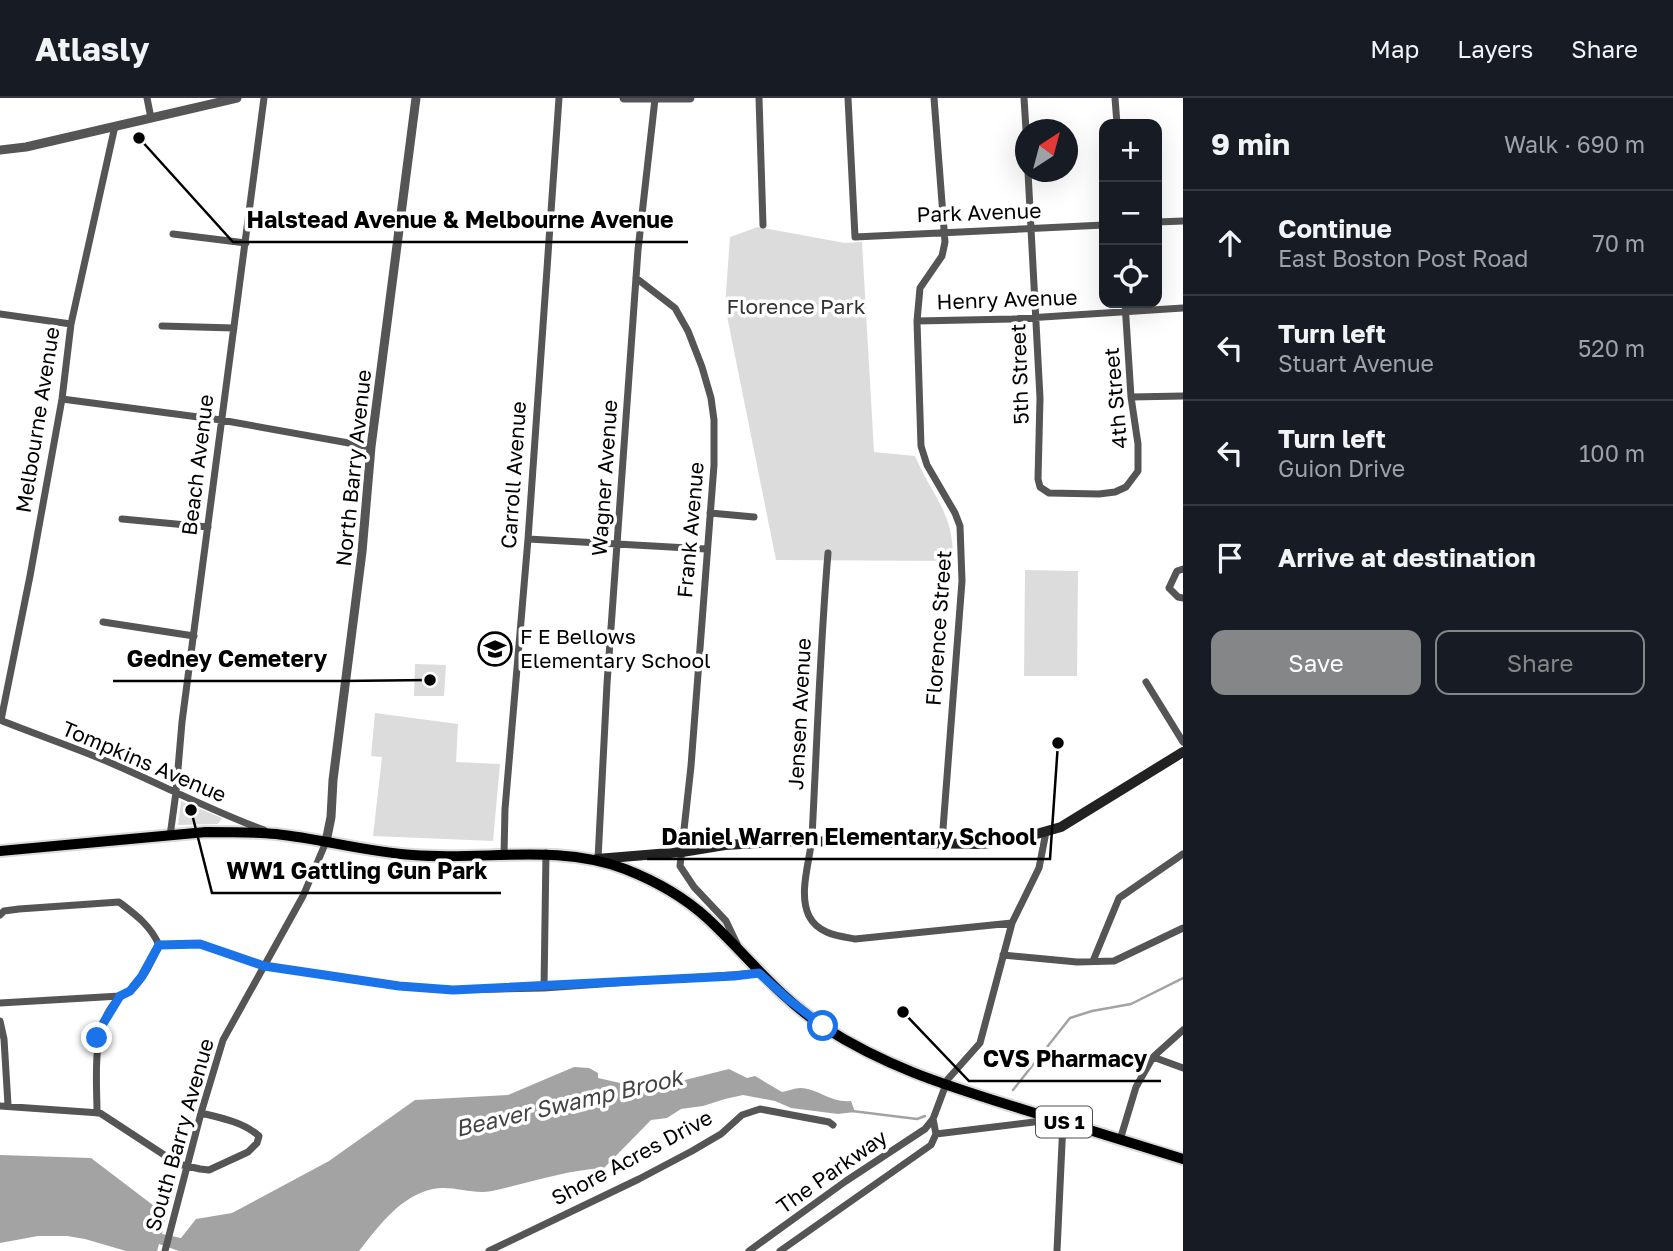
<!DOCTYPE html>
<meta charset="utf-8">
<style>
body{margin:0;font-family:"Golos Text",sans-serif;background:#242831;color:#f1f3f6}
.controls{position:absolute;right:21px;top:21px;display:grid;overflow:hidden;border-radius:14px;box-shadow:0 7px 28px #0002}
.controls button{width:63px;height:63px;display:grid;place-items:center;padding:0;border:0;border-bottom:2px solid #363941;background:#171b24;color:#f1f3f6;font:35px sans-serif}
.compass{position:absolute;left:1015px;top:21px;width:63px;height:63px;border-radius:50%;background:#171b24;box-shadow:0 7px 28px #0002;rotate:36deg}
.stop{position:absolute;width:21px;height:21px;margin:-16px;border:5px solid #1a73e8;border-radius:50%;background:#fff}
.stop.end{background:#1a73e8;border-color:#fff;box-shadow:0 2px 7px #0008}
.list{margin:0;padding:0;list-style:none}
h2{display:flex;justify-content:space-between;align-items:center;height:91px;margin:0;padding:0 28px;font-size:30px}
h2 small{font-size:23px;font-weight:400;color:#9ea1a6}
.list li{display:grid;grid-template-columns:46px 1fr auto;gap:21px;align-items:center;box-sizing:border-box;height:105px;padding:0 28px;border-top:2px solid #363941}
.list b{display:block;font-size:26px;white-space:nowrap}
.list p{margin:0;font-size:23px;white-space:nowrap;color:#9ea1a6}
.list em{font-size:23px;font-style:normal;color:#9ea1a6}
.actions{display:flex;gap:14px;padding:21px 28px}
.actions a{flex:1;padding:16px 0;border:2px solid #858687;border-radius:14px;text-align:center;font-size:24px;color:#858687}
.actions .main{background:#858687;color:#fff}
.icon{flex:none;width:38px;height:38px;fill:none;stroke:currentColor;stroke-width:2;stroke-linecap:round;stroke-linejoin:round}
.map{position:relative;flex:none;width:1183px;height:1153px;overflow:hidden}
header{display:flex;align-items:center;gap:42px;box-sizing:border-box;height:98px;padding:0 35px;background:#171b24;border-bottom:2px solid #363941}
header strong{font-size:33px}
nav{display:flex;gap:38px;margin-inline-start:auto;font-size:24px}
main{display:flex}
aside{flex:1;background:#171b24}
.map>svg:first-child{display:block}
</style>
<header>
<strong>Atlasly</strong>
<nav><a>Map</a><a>Layers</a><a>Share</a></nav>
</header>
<main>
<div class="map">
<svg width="1183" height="1153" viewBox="0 0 1183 1153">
<rect width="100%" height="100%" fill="#fff"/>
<path fill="#dcdcdc" d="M 758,129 L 845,145 L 862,144 L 874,354 L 915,358 C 933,400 954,414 953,463 L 776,462 L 725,208 L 730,139 Z
M 1025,472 L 1078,473 L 1077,578 L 1024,578 Z
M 415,566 L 446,567 L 444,598 L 414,598 Z
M 375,615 L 458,626 L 456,664 L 500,666 L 493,743 L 373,738 L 382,659 L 371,658 Z
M 181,703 L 183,704 L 222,720 L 218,726 L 178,727 Z"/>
<path fill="#a3a3a3" d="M 574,969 L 589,970 L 598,975 L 598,980 L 629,987 L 673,985 L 729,971 L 747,980 L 755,978 L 782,994 C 788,993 795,990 800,990 C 820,991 830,1005 851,1003 L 855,1014 L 838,1016 L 791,1010 L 775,1003 L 743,997 L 725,1001 L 703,1008 L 681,1011 L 667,1020 L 651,1022 L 604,1070 C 565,1072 530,1085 492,1093 C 473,1097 452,1087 433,1091 C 400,1098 378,1129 359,1153 L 179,1153 L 159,1146 L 157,1153 L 126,1153 L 85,1141 L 67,1138 L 38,1138 L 0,1145 L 0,1057 L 91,1060 L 162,1114 L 165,1123 L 162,1136 L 181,1140 L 196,1121 L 232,1115 L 329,1063 L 415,1002 L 508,997 Z"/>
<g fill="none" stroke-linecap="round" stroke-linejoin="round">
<path stroke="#a3a3a3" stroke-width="2.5" d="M 1013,992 L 1070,920 L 1092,913 L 1131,906 L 1183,880
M 852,1013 L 917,1021 L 925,1018"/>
<defs>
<path id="primary" d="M 0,753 L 206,734 C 230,734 253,734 276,736 C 322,741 367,754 413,757 C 484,763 556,745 625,771 C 653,782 684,799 707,820 C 746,856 778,899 824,929 C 889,971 952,989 1025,1012 C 1078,1028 1130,1045 1183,1061"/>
</defs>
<use href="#primary" stroke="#dbdbdb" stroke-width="14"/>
<path stroke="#555" stroke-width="7" d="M 147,0 L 151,20
M 759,0 L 763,127
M 848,0 L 855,139 L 1104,127
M 934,0 L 945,144 L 942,158 L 920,190 L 917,223 L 921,348 L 927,367 L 955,415 L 960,428 L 962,483 L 942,744
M 1024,0 L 1026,32
M 1115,0 L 1117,26
M 1028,74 L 1040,300 L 1038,381 L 1040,389 L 1049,395 L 1099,396 L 1115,394 L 1126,389 L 1138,373 L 1138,346 L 1131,299 L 1125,205
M 1157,124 L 1183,123
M 173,136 L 246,145
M 636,180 L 675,210 L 688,233 L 702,269 L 711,300 L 714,322 L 714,367 L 691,668 L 680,768 L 694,789 L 726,823 L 737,846
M 0,216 L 71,226
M 917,223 L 1013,221 L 1183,210
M 162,228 L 234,230
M 1131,299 L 1183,298
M 62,301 L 221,322 L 371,349
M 710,415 L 754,419
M 122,421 L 208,429
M 528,441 L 706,451
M 828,455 C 820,550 817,644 812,739 C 810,763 798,795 809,818 C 818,836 839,838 855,841 L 1012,825
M 1183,471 L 1177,473 L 1169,490 L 1178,499 L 1183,500
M 103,524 L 194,538
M 1146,584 L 1183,644
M 0,622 C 37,637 74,649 111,665 C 162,687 212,713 264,732
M 1,622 L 30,478 L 62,301 L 71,226 L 115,28
M 170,738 L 176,694 L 182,624 L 264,0
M 504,757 L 505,711 L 528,441 L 559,0
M 598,761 L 607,586 L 638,152 L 655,1
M 0,817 L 4,813 L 19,811 L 119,804 C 136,817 150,827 159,847
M 159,847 L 200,846 L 264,868 L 399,888 L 453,892 L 544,890 L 759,875
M 1003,857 L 1077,864 L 1114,863 L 1183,830
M 1093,863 L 1119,800 L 1183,756
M 544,890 L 546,755
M 0,905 L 120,898
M 0,923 L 4,941 L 8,1007
M 1153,959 L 1183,970
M 0,1008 L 100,1015 L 178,1066 L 200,1071 L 209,1072 L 248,1054 L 257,1045 L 259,1038 C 243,1024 222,1020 201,1015
M 97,1015 C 97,977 90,927 120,899 C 124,895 126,896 130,893 C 144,882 152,862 159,847
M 936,1036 L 1050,1022
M 1120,1042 L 1136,989 L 1153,959 L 1183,932
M 165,1153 L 201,1015 L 223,942 L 303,798 L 326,744
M 489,1153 L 639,1081 L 692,1053 L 721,1036 L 742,1017 L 760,1011 L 829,1024 L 833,1027
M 749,1153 L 846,1083 L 925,1031 L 933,1021 L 948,981 L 980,945 L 1012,825 L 1039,770 L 1046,734
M 780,1153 L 931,1047 L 936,1036 L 933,1021
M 1057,1153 L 1063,1024"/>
<path stroke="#555" stroke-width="9" d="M 624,0 L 690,0
M 0,52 L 26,49 L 237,0
M 326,744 L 331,719 L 333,682 L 362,454 L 371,349 L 416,0"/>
<path stroke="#222" stroke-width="10" d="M 597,761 L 682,754 L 725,747 L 795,743 L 980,746 L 1012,743 L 1061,729 L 1183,654"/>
<use href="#primary" stroke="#000" stroke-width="10"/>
</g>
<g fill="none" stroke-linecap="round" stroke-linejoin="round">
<path stroke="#1a73e8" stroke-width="9" d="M 97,940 L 101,929 L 120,898 L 130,893 L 142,878 L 159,847 L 200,846 L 264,868 L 399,888 L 453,892 L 734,878 L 759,875 L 789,902 L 823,928"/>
</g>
<defs>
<symbol id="school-ring" viewBox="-11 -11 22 22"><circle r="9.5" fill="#fff" stroke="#000" stroke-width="1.5"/><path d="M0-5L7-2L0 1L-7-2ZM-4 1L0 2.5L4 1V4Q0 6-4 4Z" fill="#000"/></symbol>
</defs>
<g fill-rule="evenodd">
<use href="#school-ring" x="476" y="532" width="38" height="38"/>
</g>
<g text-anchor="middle" stroke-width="7" stroke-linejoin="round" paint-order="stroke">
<rect fill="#fff" stroke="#4c4c4c" stroke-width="2" x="1036" y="1008.5" width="56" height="31" rx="5"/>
<g font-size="19" font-weight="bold" fill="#000">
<text x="1064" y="1031">US 1</text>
</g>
<g font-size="21" fill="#000" stroke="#fff">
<text transform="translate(979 115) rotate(-2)" y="7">Park Avenue</text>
<text transform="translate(1007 202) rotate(-2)" y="7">Henry Avenue</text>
<text transform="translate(1020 276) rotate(-92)" y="7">5th Street</text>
<text transform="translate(1116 300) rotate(-95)" y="7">4th Street</text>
<text transform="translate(38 322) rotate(-81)" y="7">Melbourne Avenue</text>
<text transform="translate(198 367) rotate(-83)" y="7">Beach Avenue</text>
<text transform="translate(354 370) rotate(-84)" y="7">North Barry Avenue</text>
<text transform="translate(514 377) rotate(-86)" y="7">Carroll Avenue</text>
<text transform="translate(605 380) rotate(-86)" y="7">Wagner Avenue</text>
<text transform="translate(691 432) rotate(-85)" y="7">Frank Avenue</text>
<text transform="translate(939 530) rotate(-86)" y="7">Florence Street</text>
<text transform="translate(800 616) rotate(-87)" y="7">Jensen Avenue</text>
<text transform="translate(144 664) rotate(23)" y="7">Tompkins Avenue</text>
<text transform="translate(180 1037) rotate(-74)" y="7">South Barry Avenue</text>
<text transform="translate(632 1060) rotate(-28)" y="7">Shore Acres Drive</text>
<text transform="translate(832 1074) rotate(-35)" y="7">The Parkway</text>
</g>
<g font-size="21" fill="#333" stroke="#fff">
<text x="796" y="216">Florence Park</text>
</g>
<g font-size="21" fill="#000" stroke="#fff" text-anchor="start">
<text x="520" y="546">F E Bellows<tspan x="520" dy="24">Elementary School</tspan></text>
</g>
<g font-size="23" font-style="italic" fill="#444" stroke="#fff">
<text transform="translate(569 1005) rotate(-13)" y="8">Beaver Swamp Brook</text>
</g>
</g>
<path fill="none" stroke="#000" stroke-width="2.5" d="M139 40L233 144H688M430 582L342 583H113M1058 645L1050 761H647M191 712L212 795H501M903 914L969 983H1161"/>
<g fill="#000" stroke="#fff" stroke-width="2.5">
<circle cx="139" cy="40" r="7"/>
<circle cx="430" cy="582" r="7"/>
<circle cx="1058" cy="645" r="7"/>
<circle cx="191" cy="712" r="7"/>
<circle cx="903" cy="914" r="7"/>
</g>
<g font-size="23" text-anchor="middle" font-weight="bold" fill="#000" stroke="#fff" stroke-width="7" stroke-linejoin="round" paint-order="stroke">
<text x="460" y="130">Halstead Avenue &amp; Melbourne Avenue</text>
<text x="227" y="569">Gedney Cemetery</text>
<text x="849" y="747">Daniel Warren Elementary School</text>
<text x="357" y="781">WW1 Gattling Gun Park</text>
<text x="1065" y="969">CVS Pharmacy</text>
</g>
</svg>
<div class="controls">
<button>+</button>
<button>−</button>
<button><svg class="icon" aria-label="locate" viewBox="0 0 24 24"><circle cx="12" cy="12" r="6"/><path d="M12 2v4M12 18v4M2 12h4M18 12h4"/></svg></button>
</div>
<svg class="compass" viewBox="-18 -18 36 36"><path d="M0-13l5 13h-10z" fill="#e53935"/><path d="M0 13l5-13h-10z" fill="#9ea1a6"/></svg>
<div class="stop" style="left:823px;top:928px"></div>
<div class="stop end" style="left:97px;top:940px"></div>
</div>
<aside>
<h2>9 min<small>Walk · 690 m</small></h2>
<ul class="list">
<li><svg class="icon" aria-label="ahead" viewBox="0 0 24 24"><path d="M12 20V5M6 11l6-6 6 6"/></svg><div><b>Continue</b><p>East Boston Post Road</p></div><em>70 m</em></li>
<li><svg class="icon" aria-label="left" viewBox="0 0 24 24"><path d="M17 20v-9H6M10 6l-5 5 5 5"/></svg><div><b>Turn left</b><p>Stuart Avenue</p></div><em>520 m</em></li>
<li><svg class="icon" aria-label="left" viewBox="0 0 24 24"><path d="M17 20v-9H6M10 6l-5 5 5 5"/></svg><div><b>Turn left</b><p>Guion Drive</p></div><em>100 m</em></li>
<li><svg class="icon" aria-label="arrive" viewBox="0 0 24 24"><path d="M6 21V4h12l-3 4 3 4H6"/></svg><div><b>Arrive at destination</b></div></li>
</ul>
<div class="actions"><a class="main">Save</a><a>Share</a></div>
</aside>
</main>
